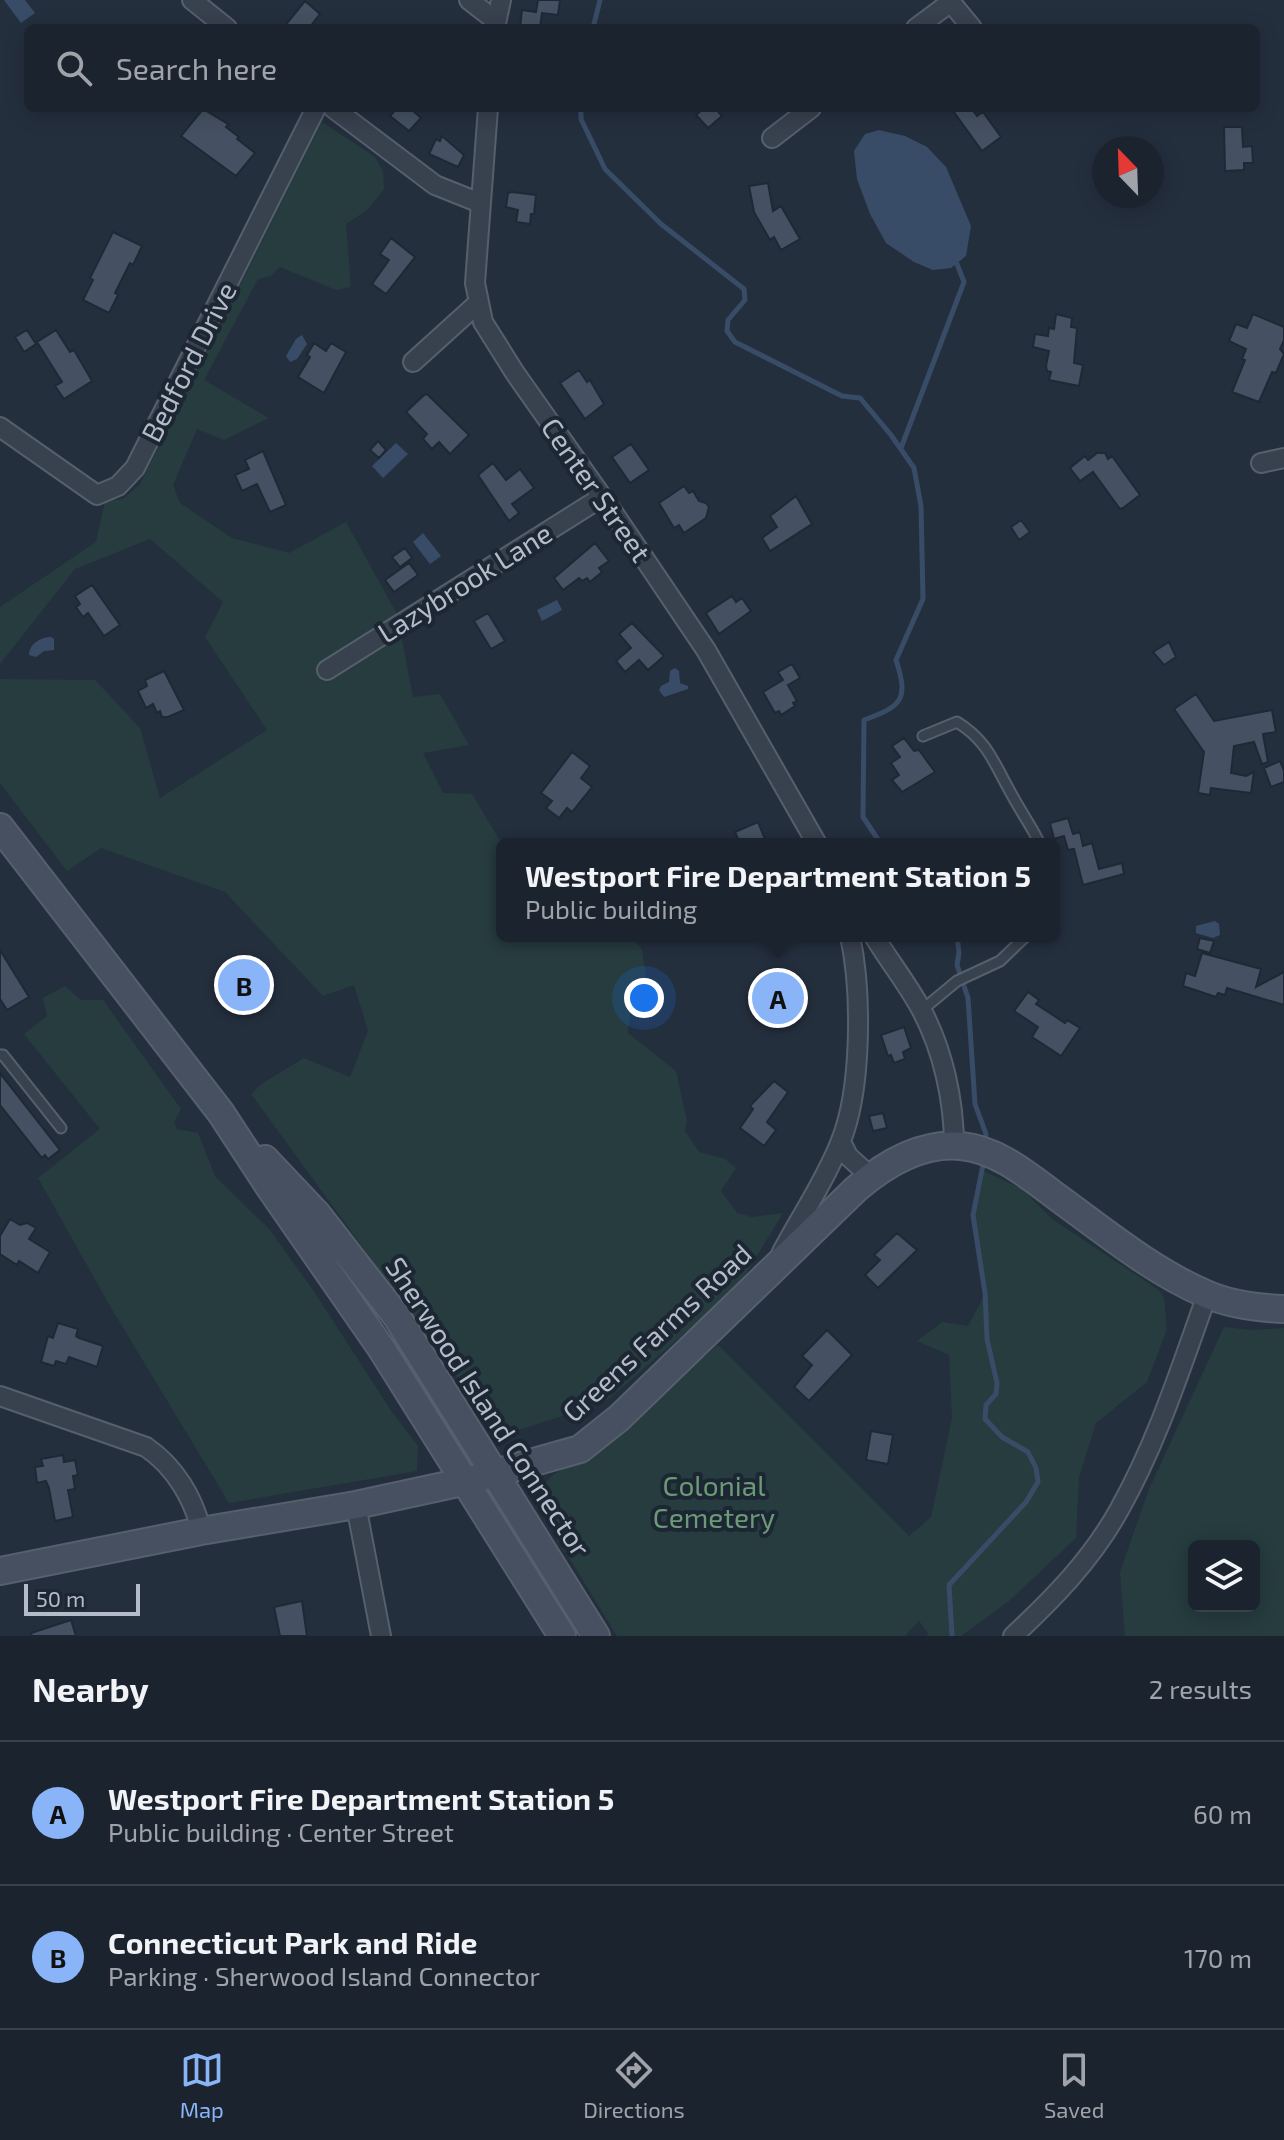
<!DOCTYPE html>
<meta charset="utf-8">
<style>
body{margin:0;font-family:"Exo 2",sans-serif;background:#242b36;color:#f1f3f6}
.controls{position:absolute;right:24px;bottom:24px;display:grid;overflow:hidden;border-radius:12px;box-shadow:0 4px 20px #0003}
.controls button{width:72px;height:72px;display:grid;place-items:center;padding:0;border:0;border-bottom:2px solid #39404a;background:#1b232e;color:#f1f3f6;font:40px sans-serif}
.compass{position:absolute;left:1092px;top:136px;width:72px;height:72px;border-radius:50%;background:#1b232e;box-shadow:0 4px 20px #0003;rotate:337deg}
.scale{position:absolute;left:24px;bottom:20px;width:116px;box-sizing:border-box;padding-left:8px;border:4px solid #b4bcc9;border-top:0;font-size:22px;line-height:28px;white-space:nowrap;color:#b4bcc9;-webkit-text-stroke:6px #1d2633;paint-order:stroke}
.you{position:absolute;left:644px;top:998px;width:28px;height:28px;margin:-20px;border:6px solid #fff;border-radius:50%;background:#1a73e8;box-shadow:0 0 0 12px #1a73e833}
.badge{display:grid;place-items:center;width:52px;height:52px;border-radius:50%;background:#8ab4f8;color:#111;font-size:26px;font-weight:700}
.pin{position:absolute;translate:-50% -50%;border:4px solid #fff;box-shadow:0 2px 8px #0006}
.popup{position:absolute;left:496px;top:838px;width:564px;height:104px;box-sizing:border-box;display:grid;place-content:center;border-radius:12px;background:#1b232e;filter:drop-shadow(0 2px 6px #0005);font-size:26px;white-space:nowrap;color:#a0a4aa}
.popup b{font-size:30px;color:#f1f3f6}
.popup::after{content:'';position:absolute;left:50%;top:100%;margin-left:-16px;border:16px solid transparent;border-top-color:#1b232e}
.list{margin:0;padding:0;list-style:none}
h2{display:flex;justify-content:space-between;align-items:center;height:104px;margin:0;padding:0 32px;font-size:34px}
h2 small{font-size:26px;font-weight:400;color:#a0a4aa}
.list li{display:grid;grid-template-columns:52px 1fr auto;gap:24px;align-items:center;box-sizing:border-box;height:144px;padding:0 32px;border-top:2px solid #39404a}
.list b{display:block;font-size:30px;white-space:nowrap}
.list p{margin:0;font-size:26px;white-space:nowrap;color:#a0a4aa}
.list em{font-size:26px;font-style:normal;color:#a0a4aa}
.icon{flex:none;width:44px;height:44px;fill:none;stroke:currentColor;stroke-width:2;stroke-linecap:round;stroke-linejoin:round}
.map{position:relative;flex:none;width:1284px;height:1636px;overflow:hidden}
.search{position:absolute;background:#1b232e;box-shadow:0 4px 20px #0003;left:24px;right:24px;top:24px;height:88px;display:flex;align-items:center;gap:20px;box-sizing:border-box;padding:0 28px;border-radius:12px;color:#a0a4aa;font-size:30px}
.sheet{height:392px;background:#1b232e}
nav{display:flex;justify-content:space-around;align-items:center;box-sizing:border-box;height:112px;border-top:2px solid #39404a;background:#1b232e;font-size:22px;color:#a0a4aa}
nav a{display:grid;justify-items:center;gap:4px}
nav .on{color:#8ab4f8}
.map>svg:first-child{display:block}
</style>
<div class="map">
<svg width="1284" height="1636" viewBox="0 0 1284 1636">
<rect width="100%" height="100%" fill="#242f3e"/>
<path fill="#263c3f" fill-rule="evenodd" d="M 322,122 L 375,157 L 383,171 L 384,189 L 367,210 L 346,224 L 351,287 L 336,290 L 280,267 L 270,276 L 258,279 L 204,380 L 269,418 L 224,440 L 197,429 L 173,485 L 180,503 L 232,538 L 289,553 L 346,522 L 397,614 L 413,697 L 440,694 L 469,745 L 423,753 L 443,793 L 472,794 L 502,844 L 502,936 L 632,936 L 642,950 L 647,982 L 632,998 L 628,1033 L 676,1071 L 687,1121 L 685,1131 L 699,1152 L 725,1159 L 736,1168 L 721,1191 L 737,1213 L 752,1217 L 783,1213 L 738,1287 L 605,1402 L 500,1436 L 251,1094 L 263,1083 L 304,1058 L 350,1077 L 368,1031 L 354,985 L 323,996 L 225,892 L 101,848 L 67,871 L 0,783 L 0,679 L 95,680 L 140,728 L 160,798 L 267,730 L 205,637 L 223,602 L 150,539 L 75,569 L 0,664 L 0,607 L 96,542 L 105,501 L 123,499 L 140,484 Z
M 65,986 L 81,1000 L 103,1000 L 181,1109 L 174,1122 L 177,1129 L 198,1133 L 215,1176 L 270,1230 L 313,1290 L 392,1412 L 418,1446 L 417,1471 L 229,1503 L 110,1306 L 38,1178 L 100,1129 L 24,1034 L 47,1016 L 43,998 Z
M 984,1171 L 1022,1189 L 1052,1219 L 1159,1290 L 1164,1298 L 1167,1329 L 1147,1382 L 1096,1423 L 1079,1477 L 1076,1538 L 1009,1601 L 961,1636 L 927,1636 L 928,1633 L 919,1621 L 905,1636 L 617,1636 L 550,1527 L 538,1490 L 554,1474 L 595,1451 L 718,1345 L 909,1536 L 931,1517 L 952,1418 L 949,1355 L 917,1341 L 942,1322 L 968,1326 L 985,1294 L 973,1215 Z
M 1224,1327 L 1252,1330 L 1284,1328 L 1284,1636 L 1125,1636 L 1120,1572 L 1149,1489 ZM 1254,1546 L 1254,1606 L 1194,1606 L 1194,1546 Z"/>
<path fill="#394c67" d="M 4,0 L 25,0 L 35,13 L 21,23 Z
M 879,130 L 905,136 L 927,147 L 946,167 L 971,226 L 966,256 L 951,268 L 933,270 L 914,262 L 886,243 L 870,214 L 857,179 L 854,151 L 865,134 Z
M 302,335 L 307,344 L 297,359 L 290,362 L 286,356 L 296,339 Z
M 396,443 L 408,454 L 383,478 L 372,466 Z
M 423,533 L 441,556 L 430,564 L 413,542 Z
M 557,600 L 562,610 L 542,621 L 537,610 Z
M 51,637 L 54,639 L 54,650 L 44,651 L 36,657 L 29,655 C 29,644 41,637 51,637 Z
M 675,668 L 679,671 L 680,683 L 688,686 L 688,689 L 664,697 L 659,690 L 661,686 L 669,682 L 670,671 Z
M 1215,921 L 1219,924 L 1220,935 L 1213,938 L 1196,933 L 1196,926 Z"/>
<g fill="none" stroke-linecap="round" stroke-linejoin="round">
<path stroke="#394c67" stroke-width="5" d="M 593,28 L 600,0
M 581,108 L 581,119 L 605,169 L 661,224 L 744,289 L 745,300 L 728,320 L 727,331 L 735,342 L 842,396 L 860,398 L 891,435 L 914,468 L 921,506 L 923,599 L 896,660 C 909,700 902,706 864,720 L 863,817 L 881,844
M 901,448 L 964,282 L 957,264
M 957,936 L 959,953 L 957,965 L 968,998 L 975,1104 L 986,1134 L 985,1142
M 952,1635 L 949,1585 L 1026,1502 L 1038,1482 L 1036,1468 L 1028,1452 L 1002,1437 L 985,1419 L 986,1405 L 996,1394 L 997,1383 L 987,1339 L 985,1293 L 973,1215 L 984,1160"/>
</g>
<path fill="#455162" stroke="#1f2835" stroke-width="2" d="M 538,0 L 560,0 L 558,15 L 542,13 L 540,28 L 520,28 L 522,10 L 536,12 Z
M 305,1 L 320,14 L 309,28 L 283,28 Z
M 397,108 L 410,108 L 421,118 L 409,131 L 390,116 Z
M 704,108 L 715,108 L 722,116 L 708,128 L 696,115 Z
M 951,108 L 971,108 L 977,116 L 983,112 L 1001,137 L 982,151 Z
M 203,109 L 228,124 L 226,127 L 239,137 L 237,139 L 255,153 L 236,176 L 181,136 Z
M 1224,127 L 1242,127 L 1243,147 L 1252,146 L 1253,163 L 1244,163 L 1244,170 L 1225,171 Z
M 442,136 L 464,155 L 458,167 L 429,154 L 436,139 L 440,141 Z
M 768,183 L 773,211 L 781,206 L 800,239 L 781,250 L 774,237 L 770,240 L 754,212 L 749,186 Z
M 512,192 L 536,195 L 534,214 L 531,214 L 530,224 L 516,222 L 518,210 L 506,207 L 508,193 Z
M 113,232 L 142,246 L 133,265 L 130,263 L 115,293 L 118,295 L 109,313 L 83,300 L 93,280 L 90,278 Z
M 391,238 L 415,257 L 386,294 L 372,284 L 389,260 L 380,254 Z
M 1056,314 L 1072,318 L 1071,327 L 1077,328 L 1074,363 L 1083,365 L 1079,386 L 1049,380 L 1051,372 L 1047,371 L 1046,366 L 1049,351 L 1033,347 L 1035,334 L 1048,336 L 1049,328 L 1054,329 Z
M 1253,314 L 1284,327 L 1284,340 L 1280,349 L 1284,354 L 1276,373 L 1272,372 L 1259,402 L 1232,392 L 1245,360 L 1242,359 L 1246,349 L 1229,341 L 1236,324 L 1247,328 Z
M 27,330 L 36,344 L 24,352 L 15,337 Z
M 56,330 L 70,352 L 74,350 L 92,381 L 64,399 L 55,386 L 62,382 L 37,342 Z
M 314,343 L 326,351 L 331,343 L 346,352 L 324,393 L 298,377 L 310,357 L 307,355 Z
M 579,370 L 587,382 L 590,380 L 604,404 L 585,419 L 560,383 Z
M 427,394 L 469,435 L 450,454 L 439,442 L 432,449 L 423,439 L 427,434 L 406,412 L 424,395 Z
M 378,441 L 386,450 L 379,458 L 370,450 Z
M 631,444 L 649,470 L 630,483 L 612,457 Z
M 263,451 L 286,505 L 270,512 L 257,484 L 242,491 L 235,475 L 249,469 L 245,460 Z
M 1097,453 L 1105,453 L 1108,459 L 1112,456 L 1140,495 L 1123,508 L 1120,509 L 1093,472 L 1080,481 L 1070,468 L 1085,456 L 1088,460 Z
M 493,463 L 506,480 L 520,469 L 534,488 L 512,504 L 519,513 L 509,521 L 478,475 Z
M 684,486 L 689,493 L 693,491 L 699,501 L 706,503 L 709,507 L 706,518 L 684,533 L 679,525 L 674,528 L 659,503 Z
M 796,496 L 812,524 L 770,551 L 762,538 L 777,527 L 770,516 Z
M 1021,520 L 1030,532 L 1019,540 L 1011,527 Z
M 595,543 L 609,561 L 599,568 L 602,572 L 590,582 L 587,578 L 582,581 L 579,578 L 563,590 L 554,578 Z
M 405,548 L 412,558 L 400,567 L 392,557 Z
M 409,563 L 418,575 L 394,592 L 385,580 Z
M 92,585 L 120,625 L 104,636 L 88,613 L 83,617 L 76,607 L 80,604 L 75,596 Z
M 732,596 L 736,602 L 742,598 L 751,611 L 719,634 L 706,613 Z
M 488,613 L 505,641 L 491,649 L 474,621 Z
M 632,623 L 664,656 L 648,670 L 639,660 L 625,672 L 616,661 L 631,648 L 619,634 Z
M 1169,642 L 1176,657 L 1164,665 L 1153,652 Z
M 792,664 L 800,678 L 788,685 L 797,701 L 793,703 L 795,706 L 781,715 L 779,711 L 775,713 L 763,692 L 783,680 L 778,672 Z
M 164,671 L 184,710 L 168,717 L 162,717 L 160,711 L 157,713 L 153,704 L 146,708 L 138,691 L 147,686 L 145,680 Z
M 1196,694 L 1214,721 L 1272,710 L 1276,732 L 1263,734 L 1268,762 L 1262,764 L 1254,742 L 1234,746 L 1231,773 L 1246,776 L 1254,772 L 1251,793 L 1211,788 L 1210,795 L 1198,793 L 1204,752 L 1174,709 Z
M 904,738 L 914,751 L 919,750 L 935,772 L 902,792 L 892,780 L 899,775 L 891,763 L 900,757 L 892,746 Z
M 572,752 L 590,766 L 581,778 L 592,787 L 572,812 L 567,808 L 559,818 L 546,808 L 552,801 L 541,793 Z
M 1280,761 L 1284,771 L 1284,782 L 1271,787 L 1264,768 Z
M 1068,818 L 1073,834 L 1080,832 L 1083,846 L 1092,843 L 1099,869 L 1122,863 L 1124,874 L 1083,885 L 1074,849 L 1068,850 L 1064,836 L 1054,839 L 1050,823 Z
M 758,822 L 767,844 L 740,844 L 735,832 Z
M 1200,938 L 1214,941 L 1210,953 L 1197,949 Z
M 0,950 L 29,997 L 7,1010 L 0,999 Z
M 1202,953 L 1261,969 L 1256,987 L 1284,972 L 1284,1005 L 1227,988 L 1225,995 L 1218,993 L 1216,997 L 1183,986 L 1186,973 L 1195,976 Z
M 777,977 L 781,987 L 786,985 L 793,1002 L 787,1004 L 792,1016 L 774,1022 L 760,983 Z
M 1028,992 L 1039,1000 L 1036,1004 L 1065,1023 L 1067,1020 L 1080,1028 L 1061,1056 L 1032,1037 L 1038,1027 L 1014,1011 Z
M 904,1027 L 911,1048 L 903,1052 L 905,1059 L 894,1063 L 891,1055 L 888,1056 L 881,1035 Z
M 0,1073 L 60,1150 L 48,1159 L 45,1155 L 42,1158 L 0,1105 Z
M 774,1081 L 788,1092 L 767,1122 L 776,1130 L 764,1146 L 740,1128 L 753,1109 L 750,1106 Z
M 883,1113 L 887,1128 L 873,1131 L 869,1116 Z
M 10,1219 L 20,1225 L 27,1223 L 36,1228 L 29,1239 L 50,1252 L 38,1273 L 19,1261 L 17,1265 L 0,1254 L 0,1236 Z
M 897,1233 L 917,1250 L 878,1288 L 865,1275 L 880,1260 L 874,1255 Z
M 58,1323 L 78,1329 L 76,1336 L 79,1338 L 103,1346 L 97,1367 L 69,1357 L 66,1364 L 56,1361 L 54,1366 L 41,1362 L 48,1336 L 53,1338 Z
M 827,1330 L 852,1355 L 809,1401 L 794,1387 L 812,1365 L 802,1356 Z
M 871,1431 L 893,1435 L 888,1464 L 866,1460 Z
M 63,1455 L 64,1462 L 75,1460 L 78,1475 L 73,1476 L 75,1489 L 68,1490 L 73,1517 L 55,1521 L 49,1488 L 46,1481 L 37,1483 L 35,1467 L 43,1466 L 41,1459 Z
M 302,1601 L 307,1636 L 280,1636 L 274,1607 Z
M 71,1620 L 76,1636 L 32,1636 L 31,1633 Z"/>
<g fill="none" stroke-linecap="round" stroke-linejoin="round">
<defs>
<path id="lane" d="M 923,736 L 957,722 C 989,742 994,764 1012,795 C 1021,812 1032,827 1040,844
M 922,1010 L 957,981 L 1000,961 L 1026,936
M 0,1055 L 3,1055 L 61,1128"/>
<path id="street" d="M 192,0 L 227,28
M 469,0 L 496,21
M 949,0 L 972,28
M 495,28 L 501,0
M 916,28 L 951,2
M 333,108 L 435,185 L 480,203
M 488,108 L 475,283 L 483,322 L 515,373 L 617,518 L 706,650 L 817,844
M 772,138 L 811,108
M 413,362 L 477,304
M 0,427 L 97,495 L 118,486 L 135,468 L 316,108
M 1261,463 L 1284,458
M 327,670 L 602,497
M 874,936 C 889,961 907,983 921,1009 C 943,1050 954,1100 954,1146
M 841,1142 L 848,1156 L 871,1177
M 782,1252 C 801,1216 825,1181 840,1143 C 862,1091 862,991 850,936
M 0,1396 L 146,1447 C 174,1466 194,1498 201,1531
M 356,1505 L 381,1636
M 1013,1636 C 1053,1599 1092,1559 1119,1510 C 1157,1443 1181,1367 1207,1295"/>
<path id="secondary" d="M 0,827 L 221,1113 L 270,1188 L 381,1348 L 562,1636
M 265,1159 L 317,1214 L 397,1317 L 596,1636
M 0,1571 L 201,1531 L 356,1505 L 467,1481 L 580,1449 L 619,1418 L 856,1189 C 885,1164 921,1142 961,1146 C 997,1149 1029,1176 1057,1197 C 1104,1231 1152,1271 1206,1294 C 1231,1305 1258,1308 1284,1309"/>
</defs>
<use href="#lane" stroke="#565f6c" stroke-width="13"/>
<use href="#street" stroke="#565f6c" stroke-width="22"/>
<use href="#secondary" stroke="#565f6c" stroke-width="30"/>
<use href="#lane" stroke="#38414e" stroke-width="9"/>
<use href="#street" stroke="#38414e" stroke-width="18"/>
<use href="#secondary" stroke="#465061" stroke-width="26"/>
</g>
<g text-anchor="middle" stroke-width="8" stroke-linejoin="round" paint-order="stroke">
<g font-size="28" fill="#b4bcc9" stroke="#1d2633">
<text transform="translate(189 362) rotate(-63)" y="10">Bedford Drive</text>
<text transform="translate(596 490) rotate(55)" y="10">Center Street</text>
<text transform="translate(465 583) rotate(-32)" y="10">Lazybrook Lane</text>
<text transform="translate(657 1333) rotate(-43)" y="10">Greens Farms Road</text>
<text transform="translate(488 1407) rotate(57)" y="10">Sherwood Island Connector</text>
</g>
<g font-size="28" fill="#6b9a76" stroke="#1d2633">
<text x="714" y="1496">Colonial<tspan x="714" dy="32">Cemetery</tspan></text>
</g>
</g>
</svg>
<div class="controls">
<button><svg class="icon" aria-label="layers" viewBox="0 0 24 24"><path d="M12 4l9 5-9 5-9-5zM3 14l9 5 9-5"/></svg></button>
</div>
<svg class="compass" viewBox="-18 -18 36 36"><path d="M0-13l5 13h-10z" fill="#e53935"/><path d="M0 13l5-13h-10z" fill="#a0a4aa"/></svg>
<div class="scale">50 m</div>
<div class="you"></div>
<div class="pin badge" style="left:778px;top:998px">A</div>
<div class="popup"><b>Westport Fire Department Station 5</b>Public building</div>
<div class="pin badge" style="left:244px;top:985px">B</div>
<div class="search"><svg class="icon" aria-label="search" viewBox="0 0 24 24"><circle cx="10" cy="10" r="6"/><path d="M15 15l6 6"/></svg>Search here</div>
</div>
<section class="sheet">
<h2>Nearby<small>2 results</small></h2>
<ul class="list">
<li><span class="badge">A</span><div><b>Westport Fire Department Station 5</b><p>Public building · Center Street</p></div><em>60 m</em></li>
<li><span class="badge">B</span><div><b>Connecticut Park and Ride</b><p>Parking · Sherwood Island Connector</p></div><em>170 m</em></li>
</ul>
</section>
<nav>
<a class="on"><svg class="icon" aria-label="map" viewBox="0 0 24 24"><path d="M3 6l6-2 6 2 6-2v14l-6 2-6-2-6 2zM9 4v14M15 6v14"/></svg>Map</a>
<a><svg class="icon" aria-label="directions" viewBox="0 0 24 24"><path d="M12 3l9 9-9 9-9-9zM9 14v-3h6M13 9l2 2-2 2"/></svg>Directions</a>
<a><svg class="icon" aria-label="saved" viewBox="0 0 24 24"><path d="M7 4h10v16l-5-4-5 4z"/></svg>Saved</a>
</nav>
